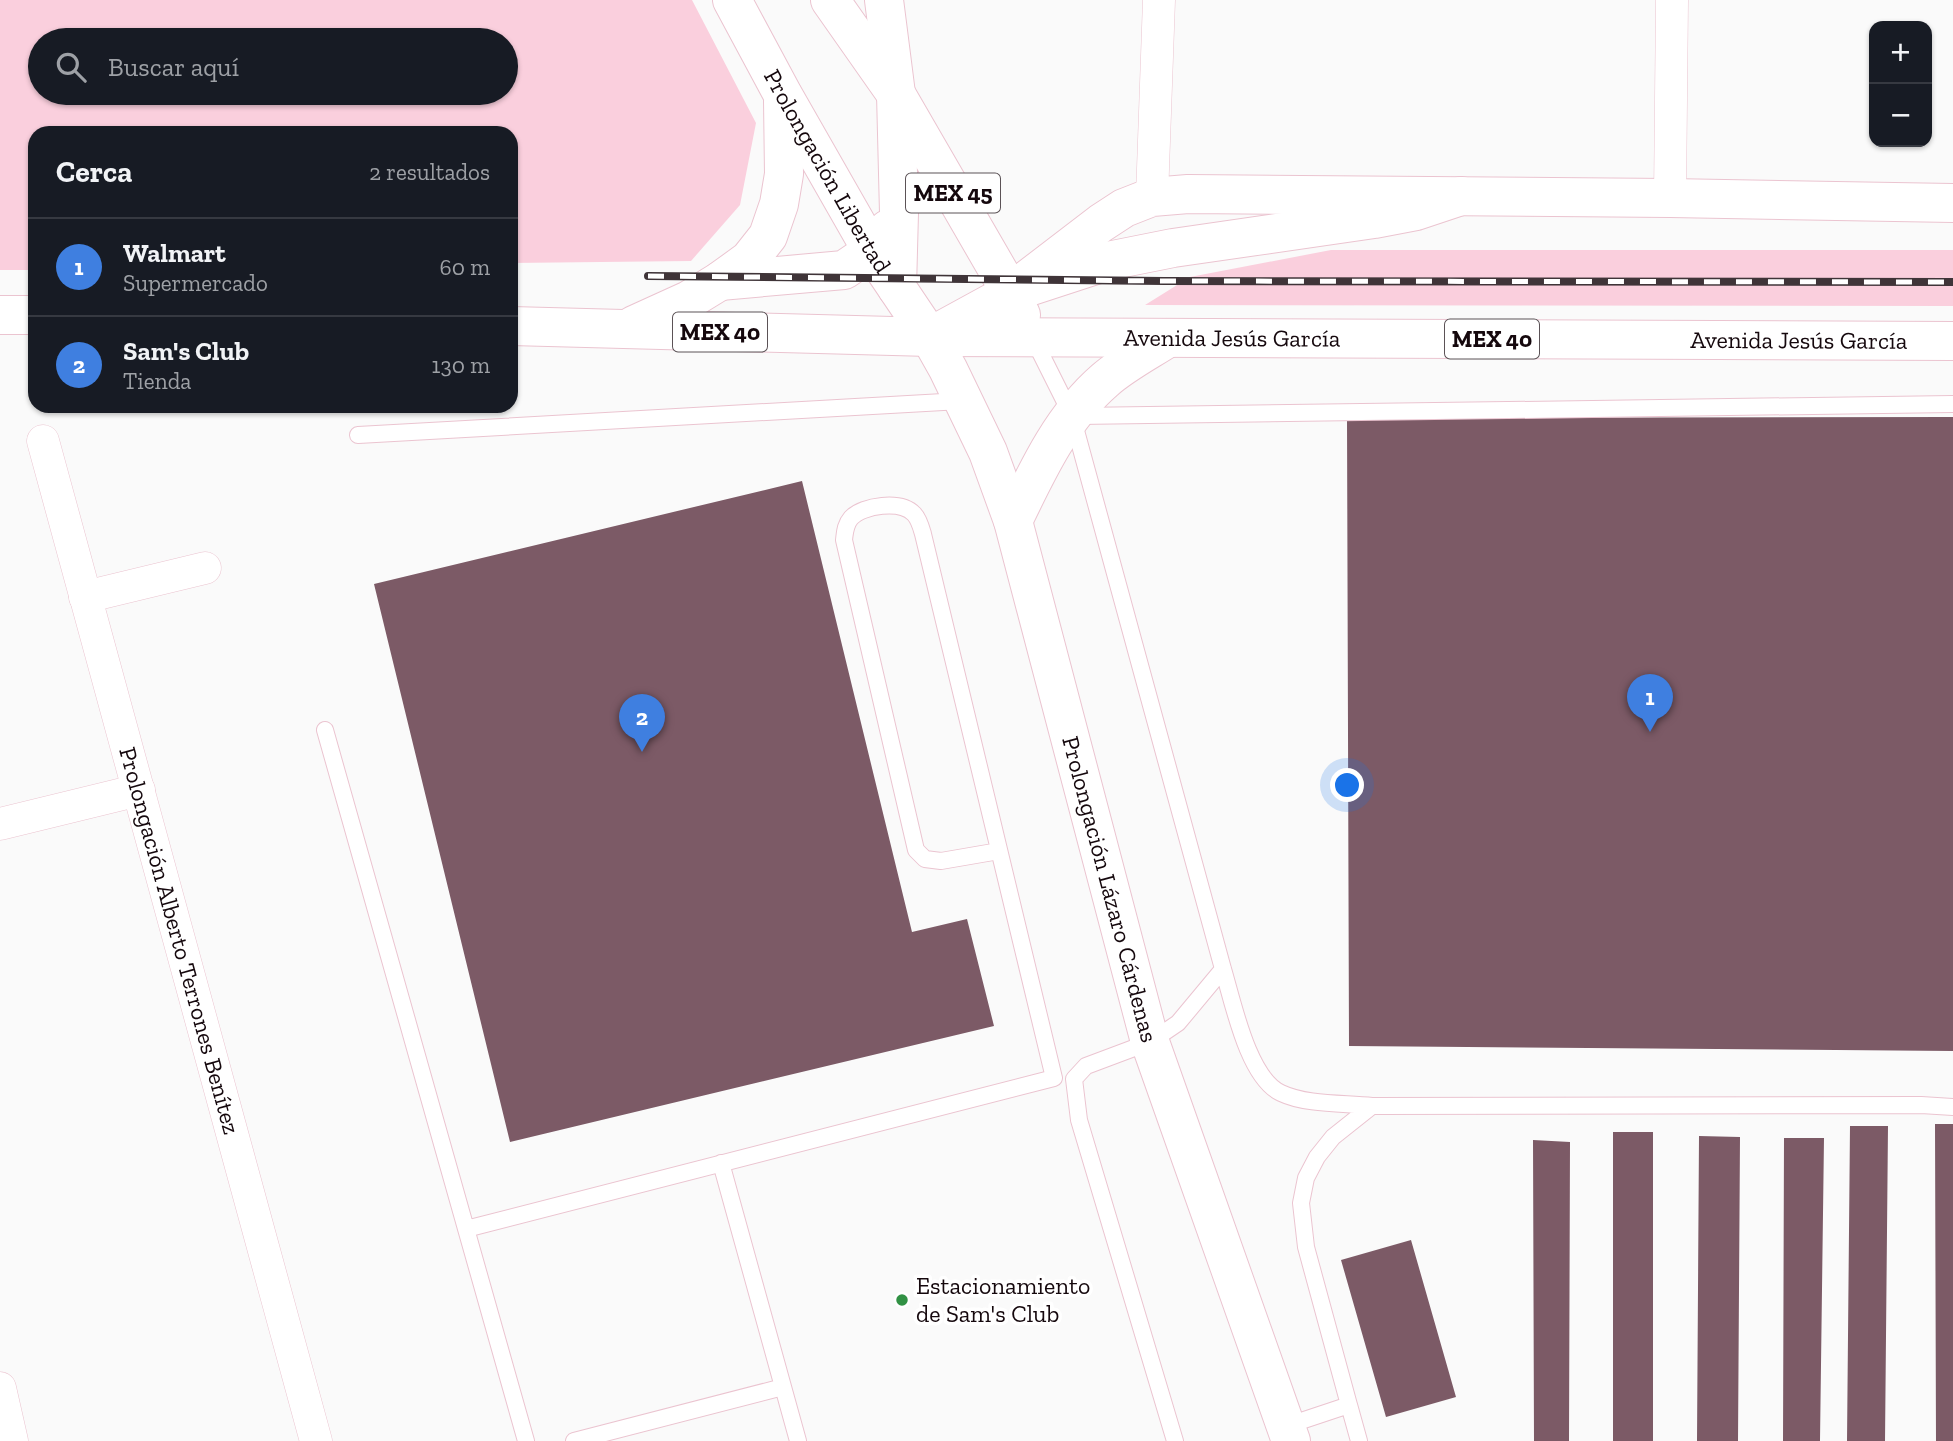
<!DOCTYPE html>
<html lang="es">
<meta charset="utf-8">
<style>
body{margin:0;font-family:"Zilla Slab",serif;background:#20242c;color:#f1f3f6}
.controls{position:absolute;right:21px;top:21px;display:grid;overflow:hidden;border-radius:14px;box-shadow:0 2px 5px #0004}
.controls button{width:63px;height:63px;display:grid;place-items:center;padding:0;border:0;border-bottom:2px solid #363941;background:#171b24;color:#f1f3f6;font:35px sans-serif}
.you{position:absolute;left:1348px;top:786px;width:24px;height:24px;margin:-18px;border:5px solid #fff;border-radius:50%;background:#1a73e8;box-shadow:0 0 0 10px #1a73e833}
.badge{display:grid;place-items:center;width:46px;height:46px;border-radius:50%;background:#1a73e8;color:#fff;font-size:23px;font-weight:700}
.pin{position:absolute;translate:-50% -58px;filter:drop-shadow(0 2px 4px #0008)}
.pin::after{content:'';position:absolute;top:37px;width:24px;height:21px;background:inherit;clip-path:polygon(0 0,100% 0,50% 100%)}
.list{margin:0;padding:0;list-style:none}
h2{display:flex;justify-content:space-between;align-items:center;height:91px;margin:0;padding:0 28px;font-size:30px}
h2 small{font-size:23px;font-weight:400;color:#9ea1a6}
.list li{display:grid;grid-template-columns:46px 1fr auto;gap:21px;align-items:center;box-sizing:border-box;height:98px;padding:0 28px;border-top:2px solid #363941}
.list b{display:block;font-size:26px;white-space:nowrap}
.list p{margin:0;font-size:23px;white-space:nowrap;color:#9ea1a6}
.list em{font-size:23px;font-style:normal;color:#9ea1a6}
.icon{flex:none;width:38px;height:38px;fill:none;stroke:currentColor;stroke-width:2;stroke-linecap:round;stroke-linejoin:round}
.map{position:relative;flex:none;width:1953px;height:1441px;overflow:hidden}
.search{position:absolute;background:#171b24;box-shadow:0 2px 5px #0004;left:28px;top:28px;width:490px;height:77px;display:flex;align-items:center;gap:18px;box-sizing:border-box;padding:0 24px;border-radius:38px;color:#9ea1a6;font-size:26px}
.panel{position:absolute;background:#171b24;box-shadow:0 2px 5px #0004;left:28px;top:126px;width:490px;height:287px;border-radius:21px}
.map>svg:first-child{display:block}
</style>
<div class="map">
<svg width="1953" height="1441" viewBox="0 0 1953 1441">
<rect width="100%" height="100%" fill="#fafafa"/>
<path fill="#facfdd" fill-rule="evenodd" d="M 0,0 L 692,0 L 756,123 L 740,205 L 691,261 L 511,263 L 511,133 L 35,133 L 35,270 L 0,270 ZM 40,40 L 506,40 L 506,93 L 40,93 Z
M 1331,250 L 1953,250 L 1953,306 L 1145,305 L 1190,277 Z"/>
<path fill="#7c5a66" d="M 1953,417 L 1953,1051 L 1349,1046 L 1347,418 Z
M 802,481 L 912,932 L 967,919 L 994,1026 L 510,1142 L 374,584 Z
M 1935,1124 L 1953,1124 L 1953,1441 L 1936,1441 Z
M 1850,1126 L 1888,1126 L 1885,1441 L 1847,1441 Z
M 1613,1132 L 1653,1132 L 1653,1441 L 1613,1441 Z
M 1699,1136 L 1740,1137 L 1738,1441 L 1697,1441 Z
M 1784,1138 L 1824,1138 L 1820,1441 L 1783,1441 Z
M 1533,1140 L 1570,1142 L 1569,1441 L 1534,1441 Z
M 1411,1240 L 1456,1397 L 1386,1417 L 1341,1260 Z"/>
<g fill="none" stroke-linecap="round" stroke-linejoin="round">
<defs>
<path id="lane" d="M 1033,338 L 1072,416 L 1223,969 C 1233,1002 1248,1078 1281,1093 C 1306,1105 1344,1103 1372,1106 L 1921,1105 L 1953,1107
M 1078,416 L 1953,404
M 358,435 L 961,401
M 325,730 L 526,1441
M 721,1163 L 798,1441
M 466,1229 L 1054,1078 L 923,534 C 921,527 919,519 914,514 C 901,500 863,505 851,518 C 845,525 845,532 844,540 L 916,850 L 925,859 L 941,861 L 999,851
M 1349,1405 L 1359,1441
M 1286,1426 L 1349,1405 L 1306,1247 L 1301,1203 L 1306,1178 L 1317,1157 L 1333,1137 L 1372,1106
M 574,1441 L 783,1387
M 1175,1441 L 1079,1120 L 1074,1079 L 1086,1066 L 1150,1042 L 1178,1023 L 1223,969"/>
<g id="street">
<path d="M 1152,197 L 1159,0"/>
<path d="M 1670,198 L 1672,0"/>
<path id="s1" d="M 43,441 L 316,1441"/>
<path d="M 85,597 L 205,568"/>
<path d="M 0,824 L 139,790"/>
<path d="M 0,1388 L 12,1441"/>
</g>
<g id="secondary">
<path d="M 1015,289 L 1101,223 L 1124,208 L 1152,197 L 1188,194 L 1670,198 L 1953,203"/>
<path id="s2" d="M 930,337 L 948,369 L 988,452 L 1013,521 L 1150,1042 L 1291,1441"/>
</g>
<g id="primary">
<path id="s3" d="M 732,0 L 783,95 L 872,251 L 930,337"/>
<path d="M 830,0 L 896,94 L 1003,279 L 1021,315"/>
<path d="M 884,0 L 896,94 L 899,213 L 897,288"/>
<path d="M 720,281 L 844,270 L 872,251 L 888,229"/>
<path d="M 0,315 L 35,315"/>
<path d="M 634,325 L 689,300 L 720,281 L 749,260 L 768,236 L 779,204 L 784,174 L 783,101"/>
<path id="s4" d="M 511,326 L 930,337 L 1953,341"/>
<path d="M 935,334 L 1010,293 L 1108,261 L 1173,248 L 1374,219 L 1416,211 L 1461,196"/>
<path d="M 1013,521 C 1037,471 1062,417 1105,380 C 1123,364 1148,351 1168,338"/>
</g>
</defs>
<use href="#lane" stroke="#ebc4d0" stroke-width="18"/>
<use href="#street" stroke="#ebc4d0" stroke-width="33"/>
<use href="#secondary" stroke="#ebc4d0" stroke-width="40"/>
<use href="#primary" stroke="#ebc4d0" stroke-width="40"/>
<use href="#lane" stroke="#fff" stroke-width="16"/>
<use href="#street" stroke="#fff" stroke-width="32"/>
<use href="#secondary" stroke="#fff" stroke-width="38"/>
<use href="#primary" stroke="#fff" stroke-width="38"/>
<defs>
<path id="rail" d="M 648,276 L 1164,281 L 1953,282"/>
</defs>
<use href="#rail" stroke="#3f3438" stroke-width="8"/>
<use href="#rail" stroke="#fff" stroke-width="5" stroke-dasharray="16" stroke-linecap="butt"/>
</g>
<circle fill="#319144" stroke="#fff" stroke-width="2.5" cx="902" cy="1300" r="7"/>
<g text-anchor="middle" stroke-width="7" stroke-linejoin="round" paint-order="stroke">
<g fill="#fff" stroke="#5b5256" stroke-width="2">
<rect x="906" y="173.5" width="94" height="39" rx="5"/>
<rect x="673" y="312.5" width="94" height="39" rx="5"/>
<rect x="1445" y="319.5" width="94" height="39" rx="5"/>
</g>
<g font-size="23" font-weight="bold" fill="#15080d">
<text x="953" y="201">MEX 45</text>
<text x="720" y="340">MEX 40</text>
<text x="1492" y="347">MEX 40</text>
</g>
<g font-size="24" fill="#15080d" stroke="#fff">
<text dy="8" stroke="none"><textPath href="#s3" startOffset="196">Prolongación Libertad</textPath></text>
<text dy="8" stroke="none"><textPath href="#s4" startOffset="721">Avenida Jesús García</textPath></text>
<text dy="8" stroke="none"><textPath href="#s4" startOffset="1288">Avenida Jesús García</textPath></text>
<text dy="8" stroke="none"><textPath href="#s2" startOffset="583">Prolongación Lázaro Cárdenas</textPath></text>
<text dy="8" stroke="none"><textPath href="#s1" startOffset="518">Prolongación Alberto Terrones Benítez</textPath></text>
</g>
<g font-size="24" fill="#15080d" stroke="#fff" text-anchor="start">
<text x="916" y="1294">Estacionamiento<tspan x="916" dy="28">de Sam's Club</tspan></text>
</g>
</g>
</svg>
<div class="controls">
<button>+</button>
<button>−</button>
</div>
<div class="you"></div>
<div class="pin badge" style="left:1650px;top:732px;background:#3f7fe0">1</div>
<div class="pin badge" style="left:642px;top:752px;background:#3f7fe0">2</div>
<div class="search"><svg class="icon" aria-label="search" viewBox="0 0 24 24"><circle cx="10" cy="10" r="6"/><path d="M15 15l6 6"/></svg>Buscar aquí</div>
<section class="panel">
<h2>Cerca<small>2 resultados</small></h2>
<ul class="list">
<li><span class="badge" style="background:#3f7fe0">1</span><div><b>Walmart</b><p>Supermercado</p></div><em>60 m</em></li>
<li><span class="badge" style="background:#3f7fe0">2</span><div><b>Sam's Club</b><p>Tienda</p></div><em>130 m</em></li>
</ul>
</section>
</div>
